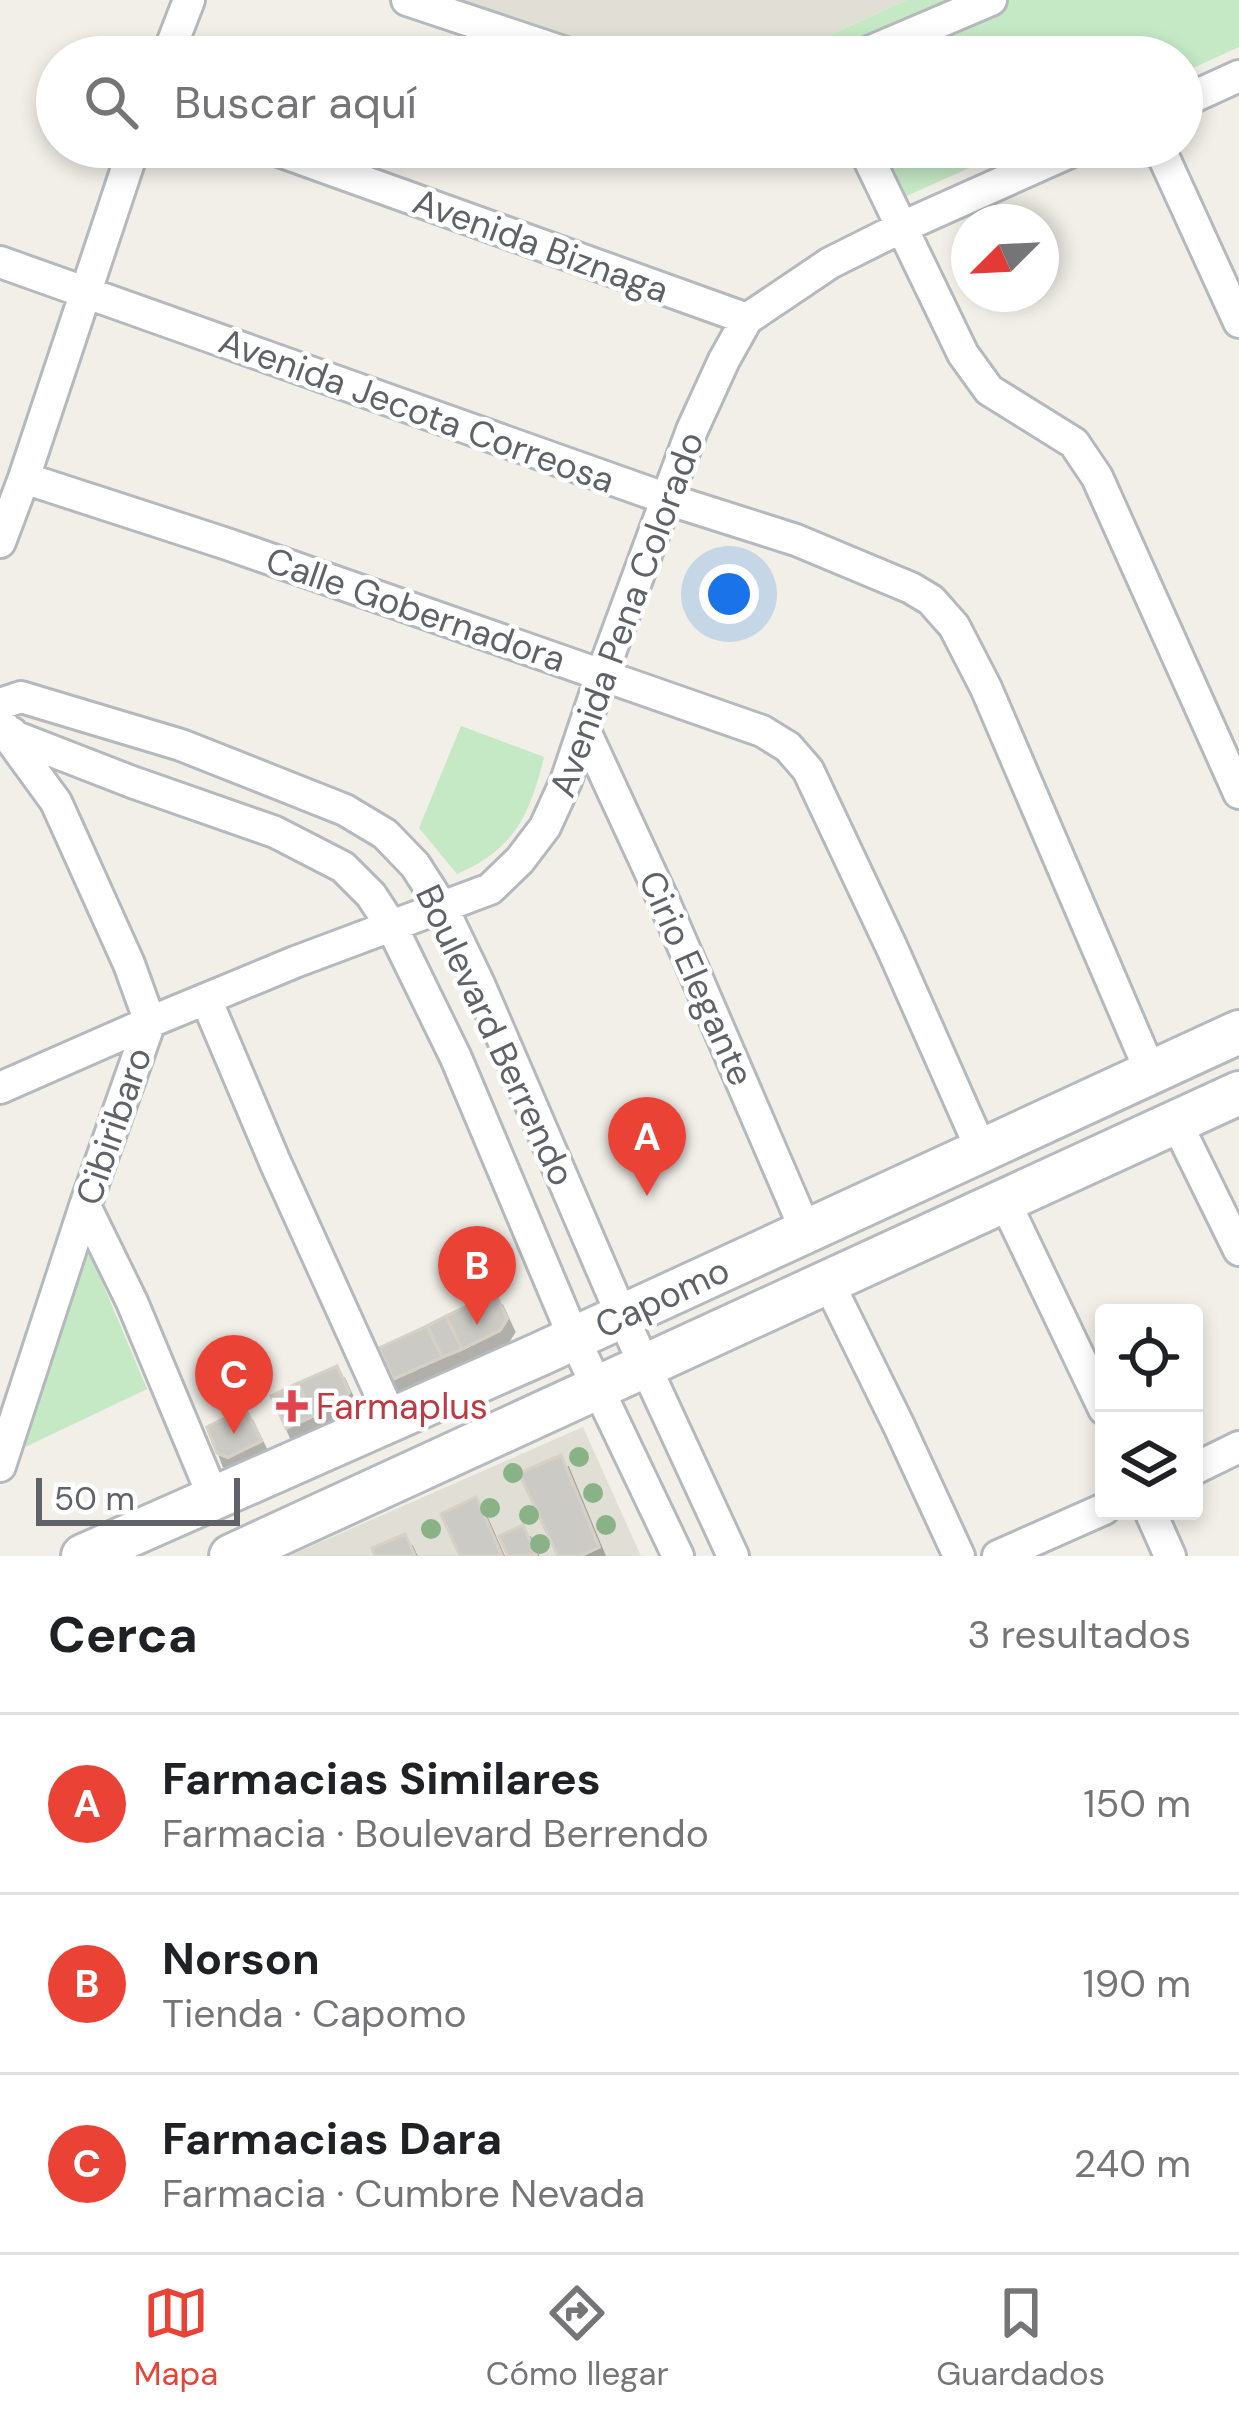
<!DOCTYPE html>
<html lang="es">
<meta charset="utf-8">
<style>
body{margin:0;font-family:"DM Sans",sans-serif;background:#f6f6f6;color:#202124}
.controls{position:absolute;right:36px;bottom:36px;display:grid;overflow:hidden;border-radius:12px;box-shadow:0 6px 18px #0003}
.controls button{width:108px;height:108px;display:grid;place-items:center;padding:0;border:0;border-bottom:3px solid #e0e0e0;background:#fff;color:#202124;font:60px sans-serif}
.compass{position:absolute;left:951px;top:204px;width:108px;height:108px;border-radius:50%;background:#fff;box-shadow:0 6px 18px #0003;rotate:246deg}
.scale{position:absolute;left:36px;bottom:30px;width:204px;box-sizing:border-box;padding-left:12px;border:6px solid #5f6368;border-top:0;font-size:33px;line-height:42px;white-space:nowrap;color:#5f6368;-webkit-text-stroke:9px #fff;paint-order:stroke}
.you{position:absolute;left:729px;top:594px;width:42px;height:42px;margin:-30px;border:9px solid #fff;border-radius:50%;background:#1a73e8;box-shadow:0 0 0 18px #1a73e833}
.badge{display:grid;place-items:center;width:78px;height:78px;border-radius:50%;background:#ea4335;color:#fff;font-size:39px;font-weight:700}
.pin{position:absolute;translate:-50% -99px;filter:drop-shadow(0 3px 6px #0008)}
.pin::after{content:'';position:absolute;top:63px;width:42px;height:36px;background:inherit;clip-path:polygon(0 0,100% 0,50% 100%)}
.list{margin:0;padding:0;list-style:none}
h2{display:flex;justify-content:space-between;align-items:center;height:156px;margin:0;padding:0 48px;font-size:51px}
h2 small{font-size:39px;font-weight:400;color:#757577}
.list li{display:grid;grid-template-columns:78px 1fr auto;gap:36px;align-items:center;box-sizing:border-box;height:180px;padding:0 48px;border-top:3px solid #e0e0e0}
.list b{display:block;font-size:45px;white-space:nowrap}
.list p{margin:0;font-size:39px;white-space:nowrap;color:#757577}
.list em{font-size:39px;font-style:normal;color:#757577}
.icon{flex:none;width:66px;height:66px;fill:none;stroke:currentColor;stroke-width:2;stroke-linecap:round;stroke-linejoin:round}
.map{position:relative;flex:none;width:1239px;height:1556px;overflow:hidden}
.search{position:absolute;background:#fff;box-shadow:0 6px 18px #0003;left:36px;right:36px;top:36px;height:132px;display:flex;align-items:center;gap:30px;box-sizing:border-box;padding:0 42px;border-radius:66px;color:#757577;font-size:45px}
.sheet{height:696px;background:#fff}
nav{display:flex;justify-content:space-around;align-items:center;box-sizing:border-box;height:168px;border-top:3px solid #e0e0e0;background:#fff;font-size:33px;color:#757577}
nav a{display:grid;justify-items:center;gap:6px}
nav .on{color:#ea4335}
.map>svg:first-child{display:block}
</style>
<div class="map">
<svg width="1239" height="1556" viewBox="0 0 1239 1556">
<defs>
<filter id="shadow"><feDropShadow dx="7" dy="13" stdDeviation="0" flood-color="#0004"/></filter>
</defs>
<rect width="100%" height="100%" fill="#f1efe8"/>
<path fill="#e1ded6" d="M 454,0 L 907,0 L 781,57 L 612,57 Z
M 583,1427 L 641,1556 L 289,1556 Z"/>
<path fill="#c5e8c5" d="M 907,0 L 1239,0 L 1239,47 L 1182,73 L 1182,57 L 811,57 L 806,46 Z
M 854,147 L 1016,147 L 882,207 Z
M 461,726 L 544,757 C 530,815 514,850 457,874 L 419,828 Z
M 89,1251 L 147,1389 L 19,1450 Z"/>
<path fill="#cccac5" stroke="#d6d1c6" stroke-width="3" filter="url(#shadow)" d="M 495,1293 L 507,1319 L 500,1330 L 462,1349 L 446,1316 Z
M 446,1316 L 462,1349 L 442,1357 L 427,1326 Z
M 427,1326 L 442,1357 L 393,1379 L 379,1348 Z
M 337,1366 L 349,1392 L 344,1399 L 313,1416 L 298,1383 Z
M 298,1383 L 313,1416 L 286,1428 L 271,1396 Z
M 245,1408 L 261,1441 L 228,1457 L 217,1453 L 207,1427 Z
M 561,1455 L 599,1547 L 580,1556 L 558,1556 L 519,1473 Z
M 476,1497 L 502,1556 L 460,1556 L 441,1514 Z
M 523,1525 L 536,1555 L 508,1556 L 499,1536 Z
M 405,1534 L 415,1556 L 375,1556 L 372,1548 Z"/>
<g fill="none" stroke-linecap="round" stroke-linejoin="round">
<defs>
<path id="street" d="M 407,0 L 578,57
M 167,57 L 189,0
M 857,57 L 991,0
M 1182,102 L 1239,76
M 268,147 L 747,319
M 863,147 L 963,354 L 989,390 L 1074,443 L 1097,477 L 1239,793
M 1159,147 L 1239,322
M 0,262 L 667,499 L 796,540 L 911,588 L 931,600 L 954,626 L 986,688 L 1151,1073
M 24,478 L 227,544 L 762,731 L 788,747 L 808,770 L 892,948 L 981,1149
M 0,542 L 24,478 L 134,147
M 0,704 L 21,697 L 181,745 L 345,810 L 385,834 L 415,865 L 442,907 L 479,984 L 622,1316 L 733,1556
M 0,722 L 11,735 L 132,782 L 275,832 L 343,867 L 371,895 L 392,927 L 456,1058 L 574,1338 L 678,1556
M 584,729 L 665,904 L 805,1229
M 206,999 L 275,1162 L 392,1420
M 0,1088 L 150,1022 L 295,962 L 490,889 L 520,860 L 545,827 L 566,781 L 602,674 L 692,430 L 724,360 L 747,319 L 830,263 L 900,228 L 1081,147
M 1176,1122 L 1239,1250
M 1004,1200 L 1104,1409
M 85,1206 L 132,1302 L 213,1496
M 828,1282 L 899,1426 L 959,1556
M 0,1466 L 85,1206 L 150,1022 L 129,964 L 56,802 L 13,743 L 12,733
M 1194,1469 L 1239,1447
M 1150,1511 L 1170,1556
M 998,1556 L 1104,1509"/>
<path id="secondary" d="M 83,1556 L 540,1354 L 1239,1032
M 231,1556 L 1239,1093"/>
</defs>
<use href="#street" stroke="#b5b8bc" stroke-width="36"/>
<use href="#secondary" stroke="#b6babf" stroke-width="48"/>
<use href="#street" stroke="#fff" stroke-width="30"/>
<use href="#secondary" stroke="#fff" stroke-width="42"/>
</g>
<g fill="#89b387">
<circle cx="579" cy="1457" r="10"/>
<circle cx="513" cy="1473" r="10"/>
<circle cx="593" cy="1493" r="10"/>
<circle cx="490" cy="1508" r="10"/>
<circle cx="529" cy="1515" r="10"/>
<circle cx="606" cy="1525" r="10"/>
<circle cx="431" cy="1529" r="10"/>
<circle cx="540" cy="1544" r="10"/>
</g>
<path fill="#e0444e" stroke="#fff" stroke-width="4.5" d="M286 1388h12v12h12v12h-12v12h-12v-12h-12v-12h12z"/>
<g text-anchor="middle" stroke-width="9" stroke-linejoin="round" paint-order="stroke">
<g font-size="36" fill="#5f6368" stroke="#fff">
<text transform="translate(541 245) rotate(20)" y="13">Avenida Biznaga</text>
<text transform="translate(417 410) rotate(20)" y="13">Avenida Jecota Correosa</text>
<text transform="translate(416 609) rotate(19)" y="13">Calle Gobernadora</text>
<text transform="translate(626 614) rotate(-70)" y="13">Avenida Pena Colorado</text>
<text transform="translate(697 978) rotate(66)" y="13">Cirio Elegante</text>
<text transform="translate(496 1035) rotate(65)" y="13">Boulevard Berrendo</text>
<text transform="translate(113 1126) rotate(-71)" y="13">Cibiribaro</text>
<text transform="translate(662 1297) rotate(-25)" y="13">Capomo</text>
</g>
<g font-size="36" fill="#be3a42" stroke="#fff" text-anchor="start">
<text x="316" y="1419">Farmaplus</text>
</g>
</g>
</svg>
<div class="controls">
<button><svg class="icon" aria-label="locate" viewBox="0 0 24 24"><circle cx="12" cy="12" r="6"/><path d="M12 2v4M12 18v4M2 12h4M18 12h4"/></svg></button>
<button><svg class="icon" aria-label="layers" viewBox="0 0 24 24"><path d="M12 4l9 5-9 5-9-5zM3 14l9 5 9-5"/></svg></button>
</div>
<svg class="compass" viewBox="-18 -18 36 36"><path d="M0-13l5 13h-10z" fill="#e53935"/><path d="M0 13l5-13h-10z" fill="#757577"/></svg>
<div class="scale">50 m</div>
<div class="you"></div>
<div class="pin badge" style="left:647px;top:1196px">A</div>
<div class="pin badge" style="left:477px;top:1325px">B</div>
<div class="pin badge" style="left:234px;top:1434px">C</div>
<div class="search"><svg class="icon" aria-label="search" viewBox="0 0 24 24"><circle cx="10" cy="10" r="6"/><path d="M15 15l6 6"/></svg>Buscar aquí</div>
</div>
<section class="sheet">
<h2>Cerca<small>3 resultados</small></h2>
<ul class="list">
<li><span class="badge">A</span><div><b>Farmacias Similares</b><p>Farmacia · Boulevard Berrendo</p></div><em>150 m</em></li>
<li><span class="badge">B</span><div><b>Norson</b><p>Tienda · Capomo</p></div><em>190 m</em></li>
<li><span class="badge">C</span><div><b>Farmacias Dara</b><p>Farmacia · Cumbre Nevada</p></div><em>240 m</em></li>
</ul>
</section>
<nav>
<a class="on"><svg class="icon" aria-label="map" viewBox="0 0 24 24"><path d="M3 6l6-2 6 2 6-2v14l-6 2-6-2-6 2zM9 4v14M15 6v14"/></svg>Mapa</a>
<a><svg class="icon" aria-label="directions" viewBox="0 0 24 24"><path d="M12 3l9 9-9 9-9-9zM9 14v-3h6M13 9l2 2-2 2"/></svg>Cómo llegar</a>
<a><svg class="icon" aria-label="saved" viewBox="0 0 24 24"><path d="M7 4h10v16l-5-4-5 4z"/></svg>Guardados</a>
</nav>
